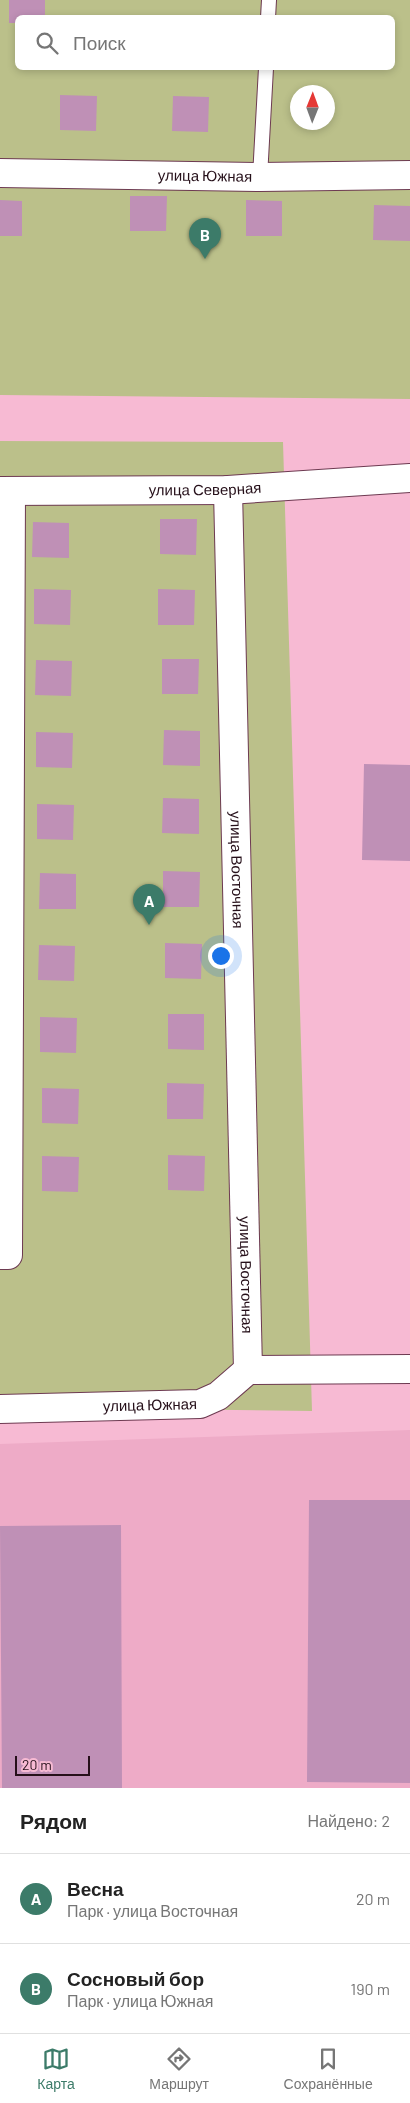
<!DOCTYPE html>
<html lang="ru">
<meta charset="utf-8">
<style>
body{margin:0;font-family:Barlow,sans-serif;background:#f2f2f2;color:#222}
.compass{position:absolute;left:290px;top:85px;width:45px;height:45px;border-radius:50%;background:#fff;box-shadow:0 2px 8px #0003;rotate:1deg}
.scale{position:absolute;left:15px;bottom:12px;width:75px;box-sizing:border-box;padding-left:5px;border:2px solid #26101a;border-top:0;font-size:14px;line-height:18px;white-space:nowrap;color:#26101a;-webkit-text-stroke:4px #f7bad3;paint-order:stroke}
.you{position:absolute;left:220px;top:955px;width:18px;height:18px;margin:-12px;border:4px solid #fff;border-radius:50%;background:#1a73e8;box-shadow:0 0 0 8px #1a73e833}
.badge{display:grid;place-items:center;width:32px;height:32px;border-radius:50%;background:#3c7b69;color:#fff;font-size:16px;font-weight:700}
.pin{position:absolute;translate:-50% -41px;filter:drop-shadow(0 1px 2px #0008)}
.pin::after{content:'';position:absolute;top:26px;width:18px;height:15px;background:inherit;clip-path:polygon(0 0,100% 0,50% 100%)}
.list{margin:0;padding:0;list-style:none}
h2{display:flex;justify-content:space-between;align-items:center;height:65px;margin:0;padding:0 20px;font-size:21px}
h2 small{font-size:16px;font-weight:400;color:#767676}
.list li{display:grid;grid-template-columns:32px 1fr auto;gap:15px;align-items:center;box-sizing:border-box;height:90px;padding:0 20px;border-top:1px solid #e0e0e0}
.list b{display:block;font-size:19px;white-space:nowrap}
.list p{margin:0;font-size:16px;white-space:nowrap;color:#767676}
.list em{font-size:16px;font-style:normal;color:#767676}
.icon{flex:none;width:28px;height:28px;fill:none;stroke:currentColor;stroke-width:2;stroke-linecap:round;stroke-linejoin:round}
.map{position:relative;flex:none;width:410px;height:1788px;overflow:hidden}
.search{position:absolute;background:#fff;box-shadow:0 2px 8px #0003;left:15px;right:15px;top:15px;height:55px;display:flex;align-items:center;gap:12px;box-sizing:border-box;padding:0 18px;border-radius:8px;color:#767676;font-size:19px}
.sheet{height:245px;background:#fff}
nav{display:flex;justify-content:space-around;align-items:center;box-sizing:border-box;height:70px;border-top:1px solid #e0e0e0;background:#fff;font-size:14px;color:#767676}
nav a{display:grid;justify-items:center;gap:2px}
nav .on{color:#3c7b69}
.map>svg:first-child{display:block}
</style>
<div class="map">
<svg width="410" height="1788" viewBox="0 0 410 1788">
<rect width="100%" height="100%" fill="#f7bad3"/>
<path fill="#eeabc7" d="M 410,1430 L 410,1788 L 0,1788 L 0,1444 Z"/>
<path fill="#bbc08a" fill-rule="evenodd" d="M 0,0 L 410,0 L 410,399 L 0,395 ZM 18,18 L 392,18 L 392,68 L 18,68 ZM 298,92 L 328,92 L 328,122 L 298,122 Z
M 0,441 L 283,442 L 312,1411 L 0,1407 Z"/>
<path fill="#bf90b6" d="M 9,0 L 45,0 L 45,18 L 18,18 L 18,23 L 9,23 Z
M 60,95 L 97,96 L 96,131 L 60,130 Z
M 173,96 L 209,97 L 208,132 L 172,131 Z
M 130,196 L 167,196 L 166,231 L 130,231 Z
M 0,200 L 22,201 L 22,236 L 0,236 Z
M 246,200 L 282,201 L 282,236 L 246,236 Z
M 374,205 L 410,206 L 410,241 L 373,240 Z
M 160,519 L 197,519 L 196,555 L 160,554 Z
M 33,522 L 69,523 L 69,558 L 32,557 Z
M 34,589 L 71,590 L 70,625 L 34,624 Z
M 158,589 L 195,590 L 194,625 L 158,625 Z
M 162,659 L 199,659 L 198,694 L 162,694 Z
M 36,660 L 72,661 L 71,696 L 35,695 Z
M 164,730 L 200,731 L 200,766 L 163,765 Z
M 36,732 L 73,733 L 72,768 L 36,767 Z
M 364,764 L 410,765 L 410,861 L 362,860 Z
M 163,798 L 199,799 L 199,834 L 162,833 Z
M 37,804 L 74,805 L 73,840 L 37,839 Z
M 163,871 L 200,872 L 199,907 L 163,907 Z
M 40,873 L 76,874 L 76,909 L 39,909 Z
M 165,943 L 202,944 L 201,979 L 165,978 Z
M 39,945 L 75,946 L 74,981 L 38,980 Z
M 168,1014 L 204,1014 L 204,1050 L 168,1049 Z
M 40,1017 L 77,1018 L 76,1053 L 40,1052 Z
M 167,1083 L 204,1084 L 203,1119 L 167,1119 Z
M 42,1088 L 79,1089 L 78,1124 L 42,1123 Z
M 168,1155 L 205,1156 L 204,1191 L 168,1190 Z
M 42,1156 L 79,1157 L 78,1192 L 42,1191 Z
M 309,1500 L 410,1500 L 410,1783 L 307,1782 Z
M 121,1525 L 122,1788 L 2,1788 L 0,1526 Z"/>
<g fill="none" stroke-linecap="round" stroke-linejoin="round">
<defs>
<path id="service" d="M 268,18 L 269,0
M 260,177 L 266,68"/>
<g id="minor">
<path id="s1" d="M 0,173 L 260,177 L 410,175"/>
<path id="s2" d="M 228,490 L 248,1370"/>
<path id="s3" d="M 0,491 L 228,490 L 410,478"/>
<path d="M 0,1255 L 8,1255 L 11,492"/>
<path id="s4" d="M 0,1409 L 200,1404 L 218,1396 L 248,1370 L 410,1369"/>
</g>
</defs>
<use href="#service" stroke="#6d3a51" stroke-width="16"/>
<use href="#minor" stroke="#6d3a51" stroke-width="30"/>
<use href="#service" stroke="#fff" stroke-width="14"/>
<use href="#minor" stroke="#fff" stroke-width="28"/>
</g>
<g text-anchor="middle" stroke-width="4" stroke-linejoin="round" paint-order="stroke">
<g font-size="15" fill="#26101a" stroke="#f7bad3">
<text dy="5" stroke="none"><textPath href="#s1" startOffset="205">улица Южная</textPath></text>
<text dy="5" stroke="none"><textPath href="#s3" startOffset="205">улица Северная</textPath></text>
<text dy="5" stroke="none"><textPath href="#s2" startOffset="380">улица Восточная</textPath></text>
<text dy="5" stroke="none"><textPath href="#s2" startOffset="785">улица Восточная</textPath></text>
<text dy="5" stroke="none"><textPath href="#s4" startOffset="150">улица Южная</textPath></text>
</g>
</g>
</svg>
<svg class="compass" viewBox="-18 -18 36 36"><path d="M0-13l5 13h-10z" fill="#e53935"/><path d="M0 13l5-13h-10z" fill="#767676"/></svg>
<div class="scale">20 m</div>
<div class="you"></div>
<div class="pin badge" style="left:149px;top:925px">A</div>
<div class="pin badge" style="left:205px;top:259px">B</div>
<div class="search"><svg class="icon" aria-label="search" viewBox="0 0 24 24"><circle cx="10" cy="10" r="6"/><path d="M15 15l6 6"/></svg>Поиск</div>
</div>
<section class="sheet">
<h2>Рядом<small>Найдено: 2</small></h2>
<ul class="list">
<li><span class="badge">A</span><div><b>Весна</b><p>Парк · улица Восточная</p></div><em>20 m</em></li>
<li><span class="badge">B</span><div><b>Сосновый бор</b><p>Парк · улица Южная</p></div><em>190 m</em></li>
</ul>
</section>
<nav>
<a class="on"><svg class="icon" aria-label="map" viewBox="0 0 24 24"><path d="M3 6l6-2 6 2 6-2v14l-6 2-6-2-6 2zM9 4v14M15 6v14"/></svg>Карта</a>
<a><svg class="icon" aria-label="directions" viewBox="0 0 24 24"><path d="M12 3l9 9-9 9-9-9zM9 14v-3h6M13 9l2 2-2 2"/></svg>Маршрут</a>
<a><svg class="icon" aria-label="saved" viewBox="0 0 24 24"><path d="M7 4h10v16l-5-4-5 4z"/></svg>Сохранённые</a>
</nav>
